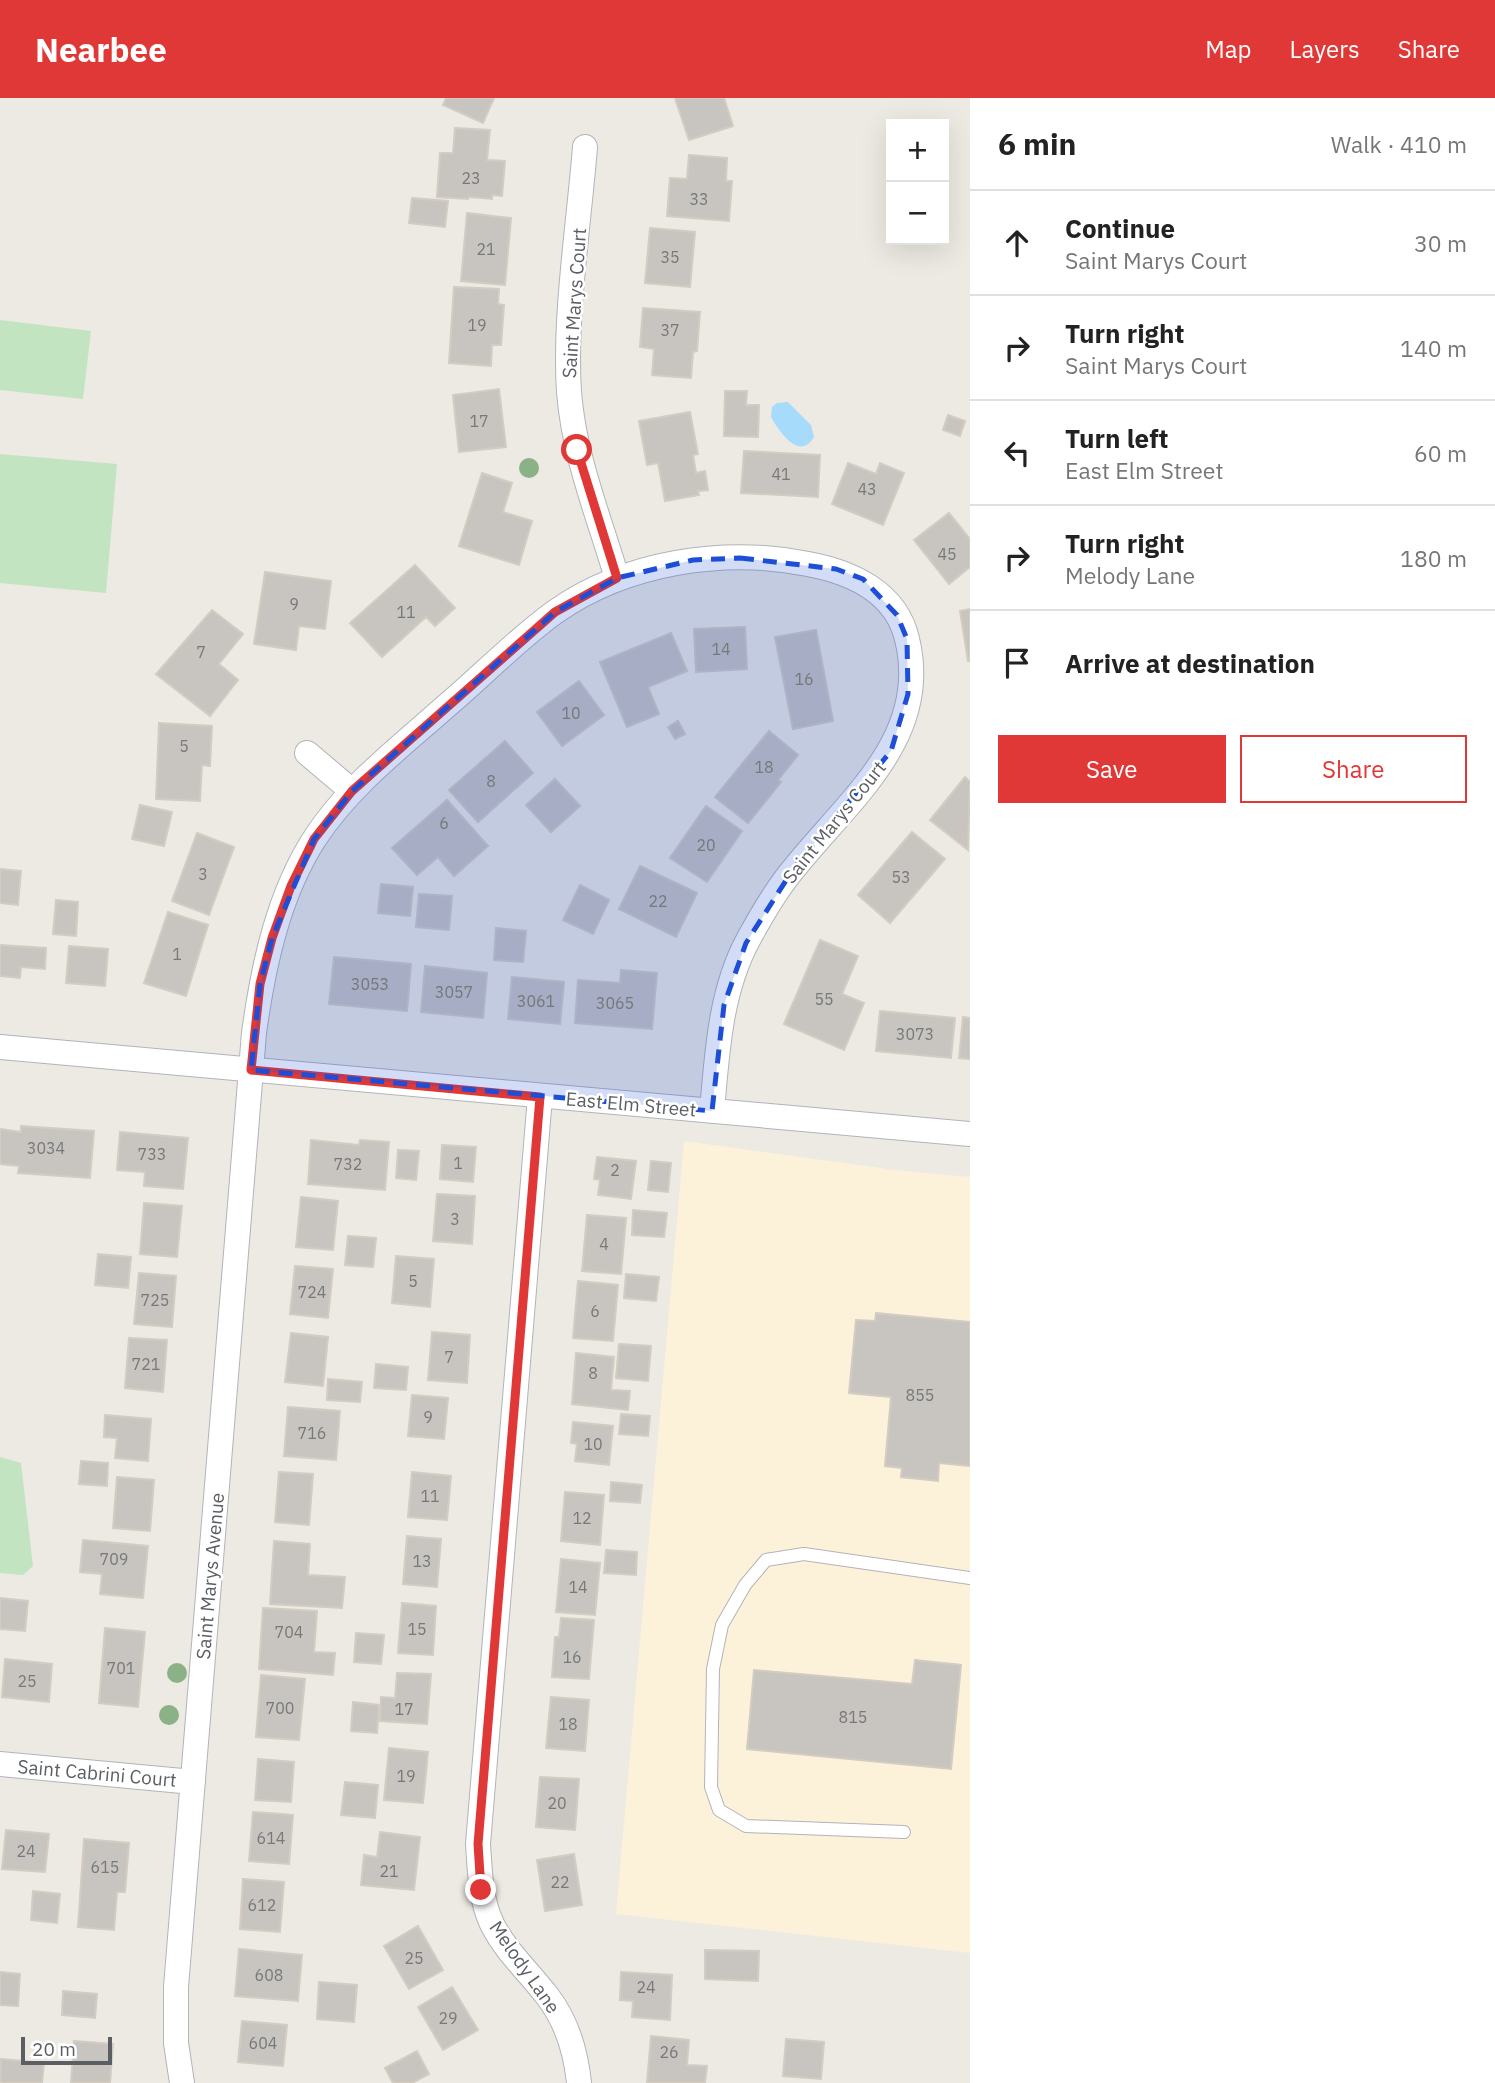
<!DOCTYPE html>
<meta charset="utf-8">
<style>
body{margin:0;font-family:"IBM Plex Sans",sans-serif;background:#f2f2f2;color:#222}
.controls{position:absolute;right:21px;top:21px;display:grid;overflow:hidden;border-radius:0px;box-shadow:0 7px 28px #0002}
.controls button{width:63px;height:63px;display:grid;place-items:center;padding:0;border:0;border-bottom:2px solid #e0e0e0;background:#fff;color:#222;font:35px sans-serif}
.scale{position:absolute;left:21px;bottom:18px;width:91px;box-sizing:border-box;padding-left:7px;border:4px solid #5b5f63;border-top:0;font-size:19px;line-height:24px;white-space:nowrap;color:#5b5f63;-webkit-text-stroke:5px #fff;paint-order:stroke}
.stop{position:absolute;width:21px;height:21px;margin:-16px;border:5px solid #e03836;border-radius:50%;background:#fff}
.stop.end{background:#e03836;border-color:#fff;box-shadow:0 2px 7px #0008}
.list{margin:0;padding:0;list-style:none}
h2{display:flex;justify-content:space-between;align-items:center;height:91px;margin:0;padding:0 28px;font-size:30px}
h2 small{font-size:23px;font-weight:400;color:#767676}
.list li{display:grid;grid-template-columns:46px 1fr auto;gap:21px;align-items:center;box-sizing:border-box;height:105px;padding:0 28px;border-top:2px solid #e0e0e0}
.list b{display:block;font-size:26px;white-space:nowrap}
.list p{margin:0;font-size:23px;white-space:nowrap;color:#767676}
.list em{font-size:23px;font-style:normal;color:#767676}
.actions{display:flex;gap:14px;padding:21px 28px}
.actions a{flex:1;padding:16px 0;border:2px solid #e03836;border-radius:0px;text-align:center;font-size:24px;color:#e03836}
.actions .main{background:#e03836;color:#fff}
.icon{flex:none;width:38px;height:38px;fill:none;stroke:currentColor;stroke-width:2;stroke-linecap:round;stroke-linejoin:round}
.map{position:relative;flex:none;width:970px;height:1985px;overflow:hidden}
header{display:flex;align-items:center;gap:42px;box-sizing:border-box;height:98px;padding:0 35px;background:#e03836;color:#fff}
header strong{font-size:33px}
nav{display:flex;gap:38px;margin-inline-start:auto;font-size:24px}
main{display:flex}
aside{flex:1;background:#fff}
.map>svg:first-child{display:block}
</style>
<header>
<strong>Nearbee</strong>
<nav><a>Map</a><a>Layers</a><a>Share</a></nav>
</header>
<main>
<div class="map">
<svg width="970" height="1985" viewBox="0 0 970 1985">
<rect width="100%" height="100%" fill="#edeae3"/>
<path fill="#fcf2d9" d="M 684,1043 L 895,1072 L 970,1079 L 970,1855 L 616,1816 Z"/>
<path fill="#c3e4c1" d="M 0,222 L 91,233 L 83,301 L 0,292 Z
M 0,356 L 117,366 L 106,495 L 0,485 Z
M 0,1359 L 21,1365 L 33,1468 L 23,1477 L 0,1475 Z"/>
<path fill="#a6dbfb" d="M 788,304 L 811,327 L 814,339 C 799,364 779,333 771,319 L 772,309 L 777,305 Z"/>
<path fill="#c8c5c0" stroke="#d2ccc2" stroke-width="2" d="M 446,0 L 494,0 L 483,25 L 443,7 Z
M 675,0 L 724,0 L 733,28 L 689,42 Z
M 455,30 L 490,32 L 487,62 L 505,63 L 502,98 L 492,97 L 492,101 L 469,99 L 468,101 L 437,99 L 440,55 L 453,55 Z
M 689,57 L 727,60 L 726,83 L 732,83 L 729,123 L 667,118 L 670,80 L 687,81 Z
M 412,100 L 448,103 L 445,129 L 409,125 Z
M 467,115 L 511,120 L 505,187 L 461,183 Z
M 650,130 L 695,134 L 690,189 L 645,185 Z
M 454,189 L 499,191 L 498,206 L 504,207 L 501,247 L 492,247 L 491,268 L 449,265 Z
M 643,210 L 700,214 L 697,253 L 693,254 L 691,280 L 652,277 L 654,251 L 640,249 Z
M 499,291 L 506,349 L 459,354 L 453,297 Z
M 725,293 L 747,293 L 746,307 L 759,307 L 758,339 L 724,338 Z
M 690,314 L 698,356 L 693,357 L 696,375 L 705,373 L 708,392 L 698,393 L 699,397 L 665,403 L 658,365 L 647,367 L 639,323 Z
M 948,317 L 965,323 L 960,338 L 943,332 Z
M 744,353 L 820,357 L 818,399 L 741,395 Z
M 848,365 L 876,376 L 880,365 L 904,375 L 883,427 L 832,406 Z
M 482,375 L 512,385 L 503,414 L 532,423 L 519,467 L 459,448 Z
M 949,415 L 970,441 L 970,469 L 949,486 L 914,442 Z
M 415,467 L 455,510 L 435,528 L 426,519 L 382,559 L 350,525 Z
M 265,474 L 331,483 L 325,531 L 299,528 L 296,552 L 254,546 Z
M 970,511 L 970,563 L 968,563 L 960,513 Z
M 212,512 L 243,536 L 219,566 L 238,582 L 210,618 L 156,576 Z
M 745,529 L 747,571 L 696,574 L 694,531 Z
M 816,532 L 833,623 L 793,631 L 775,539 Z
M 671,535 L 687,573 L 648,589 L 659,616 L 627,629 L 600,564 Z
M 579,583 L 604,617 L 562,648 L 537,614 Z
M 678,623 L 685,636 L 675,641 L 668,629 Z
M 159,625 L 212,628 L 210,668 L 202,667 L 200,703 L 156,701 Z
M 769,633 L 798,657 L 778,682 L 781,684 L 748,725 L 715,699 Z
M 505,643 L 533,675 L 478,724 L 449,692 Z
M 965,679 L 970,684 L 968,752 L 930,722 Z
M 555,681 L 580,708 L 551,734 L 526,707 Z
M 447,702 L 488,748 L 454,778 L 438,759 L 417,777 L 392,750 Z
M 140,707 L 172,714 L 164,748 L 132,741 Z
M 706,708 L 742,733 L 707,784 L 670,760 Z
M 912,734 L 945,761 L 890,825 L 858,797 Z
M 197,735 L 234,749 L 209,817 L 172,803 Z
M 640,768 L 697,795 L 676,839 L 619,811 Z
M 0,771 L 21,773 L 18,807 L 0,805 Z
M 381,786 L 413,789 L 410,818 L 378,815 Z
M 580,787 L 609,802 L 593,836 L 563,822 Z
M 419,796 L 452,798 L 449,832 L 416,829 Z
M 56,802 L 78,804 L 76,838 L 53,836 Z
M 168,814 L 208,827 L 186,898 L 144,885 Z
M 496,830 L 526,833 L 523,864 L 494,862 Z
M 820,842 L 858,858 L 842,896 L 864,905 L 844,952 L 784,926 Z
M 0,847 L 46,850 L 45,871 L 21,869 L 20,880 L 0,878 Z
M 69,848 L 108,851 L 105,888 L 66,885 Z
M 334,859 L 411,866 L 407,913 L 329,906 Z
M 425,868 L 487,875 L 483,920 L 421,914 Z
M 621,872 L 657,875 L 652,931 L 575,925 L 578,882 L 620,885 Z
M 512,879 L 564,884 L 560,926 L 508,921 Z
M 880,913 L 955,920 L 951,960 L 876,953 Z
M 963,919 L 970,920 L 970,961 L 959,960 Z
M 21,1028 L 94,1033 L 90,1080 L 18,1075 L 19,1068 L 0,1066 L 0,1031 L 21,1034 Z
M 120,1034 L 188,1040 L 183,1091 L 144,1088 L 145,1074 L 117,1072 Z
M 311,1042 L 359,1047 L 360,1042 L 389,1044 L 385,1092 L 308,1086 Z
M 442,1047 L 476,1049 L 473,1084 L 440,1081 Z
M 398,1052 L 419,1053 L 416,1082 L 396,1080 Z
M 597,1059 L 636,1063 L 631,1101 L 598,1097 L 600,1082 L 594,1081 Z
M 651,1063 L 671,1065 L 668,1094 L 648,1092 Z
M 437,1096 L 475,1098 L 472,1146 L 433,1143 Z
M 301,1099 L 338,1103 L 333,1152 L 296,1149 Z
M 144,1105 L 182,1108 L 177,1159 L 140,1156 Z
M 633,1112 L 667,1115 L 664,1139 L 632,1137 Z
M 587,1117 L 626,1120 L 621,1176 L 582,1173 Z
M 348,1138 L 376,1140 L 373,1169 L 345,1167 Z
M 98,1156 L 131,1159 L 128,1190 L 95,1187 Z
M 396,1158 L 434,1161 L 430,1209 L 392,1205 Z
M 295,1168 L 333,1171 L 328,1220 L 290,1216 Z
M 139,1175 L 176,1178 L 172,1229 L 134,1226 Z
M 626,1176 L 659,1179 L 656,1203 L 624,1200 Z
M 578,1183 L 618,1187 L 613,1243 L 573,1240 Z
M 876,1215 L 970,1224 L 970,1368 L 939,1365 L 938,1383 L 901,1379 L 902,1370 L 885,1368 L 891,1299 L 849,1295 L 856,1222 L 875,1223 Z
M 432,1234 L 470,1237 L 467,1285 L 428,1282 Z
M 291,1235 L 328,1239 L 323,1288 L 285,1284 Z
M 129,1240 L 167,1242 L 163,1294 L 125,1290 Z
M 619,1246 L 651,1248 L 648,1283 L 616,1280 Z
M 576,1255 L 614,1259 L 611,1292 L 630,1293 L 628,1312 L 572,1306 Z
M 376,1266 L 408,1269 L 406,1292 L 374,1290 Z
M 328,1281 L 362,1284 L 360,1304 L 327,1302 Z
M 412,1297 L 448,1300 L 444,1341 L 408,1338 Z
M 288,1309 L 340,1313 L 336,1362 L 284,1358 Z
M 621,1316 L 650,1318 L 648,1338 L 619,1336 Z
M 105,1317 L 151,1321 L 148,1363 L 115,1360 L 117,1340 L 104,1339 Z
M 573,1324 L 613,1328 L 609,1367 L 575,1363 L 577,1346 L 571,1345 Z
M 81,1363 L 108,1365 L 107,1388 L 79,1386 Z
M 279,1374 L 313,1376 L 309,1427 L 275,1424 Z
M 412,1374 L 451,1378 L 447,1422 L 408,1419 Z
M 117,1379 L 154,1382 L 150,1433 L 113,1430 Z
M 611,1384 L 642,1387 L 640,1405 L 610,1403 Z
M 565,1394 L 604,1397 L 600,1447 L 561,1443 Z
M 407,1438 L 441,1441 L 437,1489 L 403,1486 Z
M 83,1442 L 148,1448 L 143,1500 L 100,1496 L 102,1476 L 80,1474 Z
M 274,1443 L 310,1446 L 308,1477 L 345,1479 L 342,1510 L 270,1506 Z
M 606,1452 L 637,1454 L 636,1477 L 604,1475 Z
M 561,1461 L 600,1465 L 595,1517 L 556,1514 Z
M 0,1500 L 28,1503 L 25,1533 L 0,1531 Z
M 402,1505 L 436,1508 L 433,1557 L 398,1555 Z
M 263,1510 L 317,1513 L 314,1554 L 335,1555 L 333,1577 L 259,1571 Z
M 561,1520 L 594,1522 L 589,1581 L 552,1579 L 555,1539 L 559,1539 Z
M 105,1530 L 145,1534 L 138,1609 L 99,1605 Z
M 356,1535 L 384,1537 L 381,1566 L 354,1564 Z
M 5,1561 L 52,1566 L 49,1604 L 2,1599 Z
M 915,1562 L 961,1567 L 951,1671 L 747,1651 L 754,1572 L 912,1586 Z
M 397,1575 L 431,1576 L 427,1626 L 380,1623 L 381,1599 L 395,1600 Z
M 261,1577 L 305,1581 L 299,1642 L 256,1639 Z
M 551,1599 L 589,1602 L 585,1653 L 546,1650 Z
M 353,1604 L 379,1607 L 377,1635 L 351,1633 Z
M 389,1650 L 428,1654 L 423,1705 L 384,1702 Z
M 258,1661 L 294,1664 L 291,1704 L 255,1702 Z
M 540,1679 L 579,1681 L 575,1732 L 536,1729 Z
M 345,1684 L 378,1687 L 375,1720 L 341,1717 Z
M 253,1714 L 293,1717 L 289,1766 L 249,1763 Z
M 6,1732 L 49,1736 L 45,1774 L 2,1771 Z
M 380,1734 L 420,1739 L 414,1792 L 361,1787 L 364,1757 L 377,1759 Z
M 84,1741 L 129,1745 L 125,1794 L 117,1794 L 114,1832 L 78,1829 Z
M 574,1756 L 582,1807 L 545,1813 L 537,1762 Z
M 243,1781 L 284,1784 L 280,1834 L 240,1831 Z
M 33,1793 L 60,1796 L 57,1825 L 31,1822 Z
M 418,1828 L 443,1872 L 409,1891 L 384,1848 Z
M 239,1851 L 302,1857 L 298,1903 L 235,1898 Z
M 705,1852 L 759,1853 L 758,1883 L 705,1881 Z
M 0,1874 L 20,1876 L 18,1908 L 0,1907 Z
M 621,1874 L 672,1877 L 670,1922 L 632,1919 L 633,1903 L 620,1902 Z
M 319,1884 L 357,1887 L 354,1924 L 317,1921 Z
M 452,1889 L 478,1932 L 443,1952 L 418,1909 Z
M 63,1893 L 97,1896 L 95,1920 L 62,1917 Z
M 242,1923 L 287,1927 L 283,1968 L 238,1964 Z
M 651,1938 L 689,1942 L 687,1967 L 707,1968 L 705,1985 L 647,1985 Z
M 786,1941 L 824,1944 L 821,1981 L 783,1978 Z
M 74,1943 L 113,1946 L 110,1985 L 71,1985 Z
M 417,1953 L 429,1976 L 412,1985 L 393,1985 L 385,1970 Z
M 1,1961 L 44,1965 L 42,1985 L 0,1985 Z"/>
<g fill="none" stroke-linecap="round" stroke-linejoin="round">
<defs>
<path id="lane" d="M 904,1734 L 746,1728 L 719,1712 L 711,1689 L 713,1571 L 722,1527 L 745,1487 L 766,1462 L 804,1456 L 970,1480"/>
<path id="street" d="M 585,49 C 579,125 564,219 569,294 C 574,359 599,419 617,480
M 307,655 L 352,693
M 0,949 L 970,1036
M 540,999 L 478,1746 C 480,1774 480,1800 492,1826 C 506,1854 530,1875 548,1899 C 567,1924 576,1955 579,1985
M 0,1666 L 193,1684
M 182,1985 L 176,1945 L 176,1889 L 254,935 C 263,869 278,797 315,740 C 348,689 399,650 444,610 C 481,579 516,542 555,514 C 626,464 724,449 808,466 C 851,474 896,494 907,541 C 931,638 850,701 796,768 C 777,790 762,816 748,842 C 720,894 717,956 712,1013"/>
</defs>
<use href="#lane" stroke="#b1b4b8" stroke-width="14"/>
<use href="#street" stroke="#b1b4b8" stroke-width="26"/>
<use href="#lane" stroke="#fff" stroke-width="12"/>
<use href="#street" stroke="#fff" stroke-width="24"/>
</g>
<g fill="#8bb286">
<circle cx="529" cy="370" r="10"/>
<circle cx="177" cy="1575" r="10"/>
<circle cx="169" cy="1617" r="10"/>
</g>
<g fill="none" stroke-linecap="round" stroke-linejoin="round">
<path stroke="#e03836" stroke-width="9" d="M 481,1792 L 478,1746 L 540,999 L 251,972 L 260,886 L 272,840 L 291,788 L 314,741 L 352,693 L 555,514 L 617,480 L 577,352"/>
</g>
<path fill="#1d4ed8" fill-opacity="0.2" stroke="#1d4ed8" stroke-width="5" stroke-dasharray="14 9" stroke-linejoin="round" d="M 740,460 L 836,471 L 863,481 L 897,517 L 907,541 L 908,596 L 891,653 L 794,770 L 746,845 L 724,907 L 712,1013 L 251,972 L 260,886 L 272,840 L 314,741 L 352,693 L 555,514 L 617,480 L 693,462 Z"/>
<g text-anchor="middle" stroke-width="5" stroke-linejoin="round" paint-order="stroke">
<g font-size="16" fill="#76787a">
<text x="471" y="86">23</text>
<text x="699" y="107">33</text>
<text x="486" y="157">21</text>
<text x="670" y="165">35</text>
<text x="477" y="233">19</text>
<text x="670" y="238">37</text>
<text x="479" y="329">17</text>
<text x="781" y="382">41</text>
<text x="867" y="397">43</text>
<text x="947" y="462">45</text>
<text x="294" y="512">9</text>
<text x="406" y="520">11</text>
<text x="721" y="557">14</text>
<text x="201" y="560">7</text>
<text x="804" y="587">16</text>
<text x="571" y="621">10</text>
<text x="184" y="654">5</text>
<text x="764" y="675">18</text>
<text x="491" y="689">8</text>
<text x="444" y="731">6</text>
<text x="706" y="753">20</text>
<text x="203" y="782">3</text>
<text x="901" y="785">53</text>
<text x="658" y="809">22</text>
<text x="177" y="862">1</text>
<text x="370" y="892">3053</text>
<text x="454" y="900">3057</text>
<text x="824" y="907">55</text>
<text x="536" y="909">3061</text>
<text x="615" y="911">3065</text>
<text x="915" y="942">3073</text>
<text x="46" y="1056">3034</text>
<text x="152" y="1062">733</text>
<text x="458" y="1071">1</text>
<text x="348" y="1072">732</text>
<text x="615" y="1078">2</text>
<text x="455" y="1127">3</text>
<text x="604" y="1152">4</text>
<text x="413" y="1189">5</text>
<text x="312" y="1200">724</text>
<text x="155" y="1208">725</text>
<text x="595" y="1219">6</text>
<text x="449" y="1265">7</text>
<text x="146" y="1272">721</text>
<text x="593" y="1281">8</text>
<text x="920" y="1303">855</text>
<text x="428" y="1325">9</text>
<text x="312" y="1341">716</text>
<text x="593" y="1352">10</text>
<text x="430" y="1404">11</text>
<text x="582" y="1426">12</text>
<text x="114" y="1467">709</text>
<text x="422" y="1469">13</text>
<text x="578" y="1495">14</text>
<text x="417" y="1537">15</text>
<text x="289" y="1540">704</text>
<text x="572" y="1565">16</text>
<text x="121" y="1576">701</text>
<text x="27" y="1589">25</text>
<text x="280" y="1616">700</text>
<text x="404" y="1617">17</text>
<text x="853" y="1625">815</text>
<text x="568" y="1632">18</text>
<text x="406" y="1684">19</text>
<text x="557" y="1711">20</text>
<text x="271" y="1746">614</text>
<text x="26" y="1759">24</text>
<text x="105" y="1775">615</text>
<text x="389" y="1779">21</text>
<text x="560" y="1790">22</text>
<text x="262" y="1813">612</text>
<text x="414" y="1866">25</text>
<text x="269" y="1883">608</text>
<text x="646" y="1895">24</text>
<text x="448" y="1926">29</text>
<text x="263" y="1951">604</text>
<text x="669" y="1960">26</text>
</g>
<g font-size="19" fill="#5b5f63" stroke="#fff">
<text transform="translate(574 205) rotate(-86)" y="7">Saint Marys Court</text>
<text transform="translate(834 724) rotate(-51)" y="7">Saint Marys Court</text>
<text transform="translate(631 1006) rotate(5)" y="7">East Elm Street</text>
<text transform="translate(210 1478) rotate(-85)" y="7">Saint Marys Avenue</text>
<text transform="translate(97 1675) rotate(5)" y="7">Saint Cabrini Court</text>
<text transform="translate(525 1869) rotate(55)" y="7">Melody Lane</text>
</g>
</g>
</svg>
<div class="controls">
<button>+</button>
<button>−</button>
</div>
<div class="scale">20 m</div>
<div class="stop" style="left:577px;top:352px"></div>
<div class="stop end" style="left:481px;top:1792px"></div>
</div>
<aside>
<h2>6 min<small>Walk · 410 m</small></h2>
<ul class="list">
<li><svg class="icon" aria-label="ahead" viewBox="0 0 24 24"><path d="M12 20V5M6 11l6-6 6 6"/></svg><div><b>Continue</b><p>Saint Marys Court</p></div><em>30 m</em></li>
<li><svg class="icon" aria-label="right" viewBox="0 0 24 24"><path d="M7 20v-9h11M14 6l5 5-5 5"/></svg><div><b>Turn right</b><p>Saint Marys Court</p></div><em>140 m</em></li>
<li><svg class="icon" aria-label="left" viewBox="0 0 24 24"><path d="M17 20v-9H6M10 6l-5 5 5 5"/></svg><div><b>Turn left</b><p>East Elm Street</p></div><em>60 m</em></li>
<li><svg class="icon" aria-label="right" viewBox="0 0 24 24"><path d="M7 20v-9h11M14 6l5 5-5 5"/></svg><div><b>Turn right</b><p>Melody Lane</p></div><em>180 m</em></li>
<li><svg class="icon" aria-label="arrive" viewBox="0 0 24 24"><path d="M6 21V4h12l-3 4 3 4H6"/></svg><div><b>Arrive at destination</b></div></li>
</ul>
<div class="actions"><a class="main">Save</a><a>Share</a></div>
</aside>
</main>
